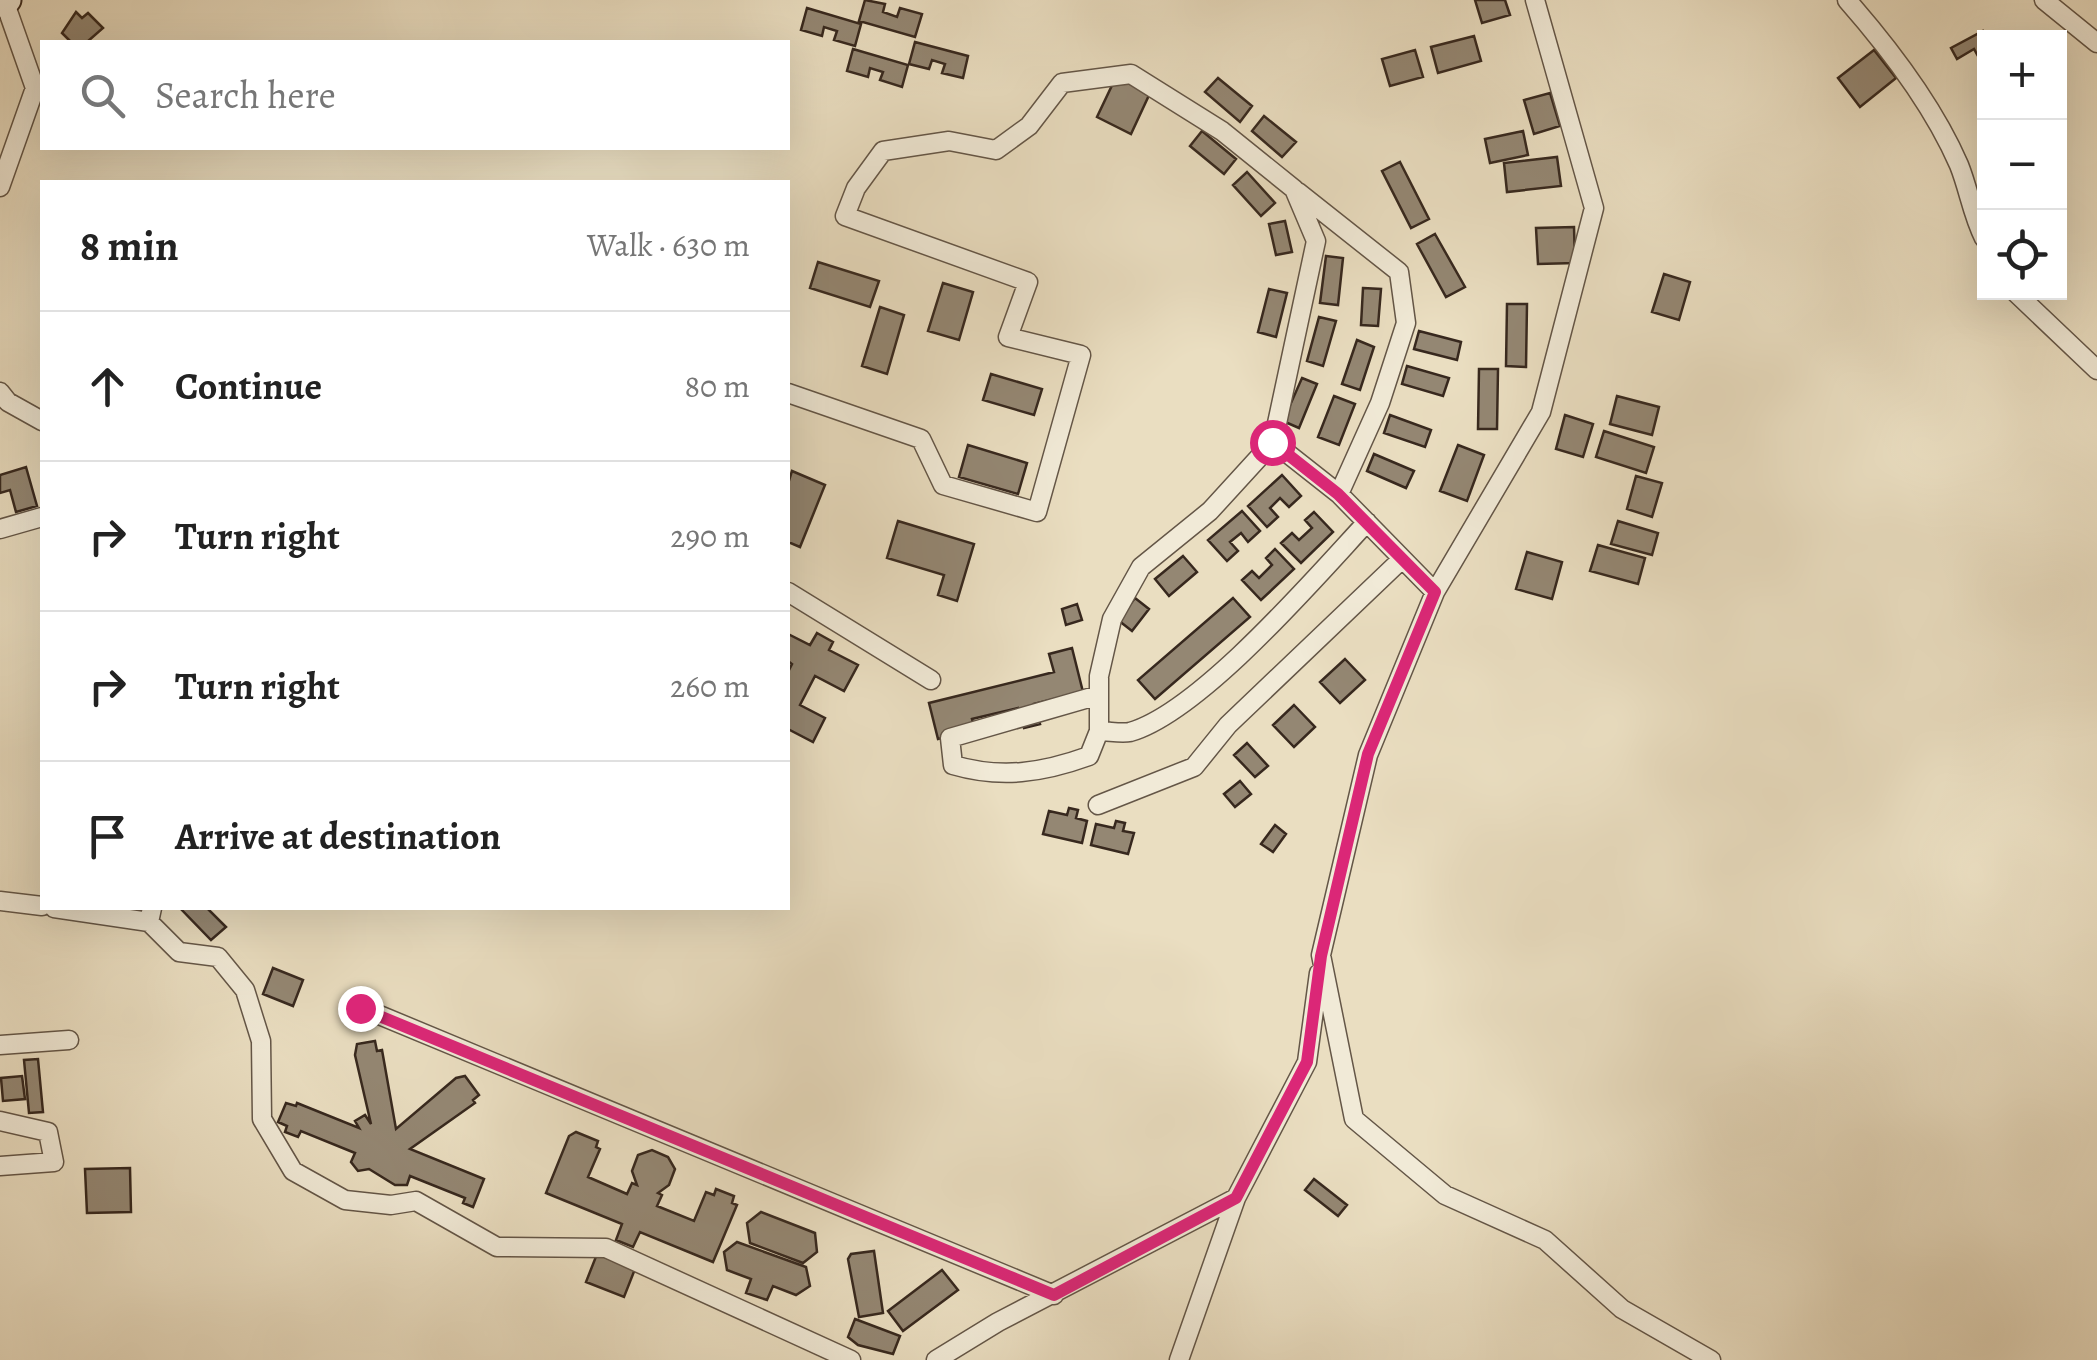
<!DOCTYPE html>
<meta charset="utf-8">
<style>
body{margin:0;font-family:Alegreya,serif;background:#f6f6f6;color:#222}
.controls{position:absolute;right:30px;top:30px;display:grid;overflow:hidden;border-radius:0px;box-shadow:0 10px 40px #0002}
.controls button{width:90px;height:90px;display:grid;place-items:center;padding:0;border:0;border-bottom:2px solid #e0e0e0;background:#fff;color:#222;font:50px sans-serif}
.stop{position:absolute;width:30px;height:30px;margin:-22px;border:8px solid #db2777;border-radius:50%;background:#fff}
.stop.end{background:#db2777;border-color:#fff;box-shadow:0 2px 10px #0008}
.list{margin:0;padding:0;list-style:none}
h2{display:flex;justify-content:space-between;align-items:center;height:130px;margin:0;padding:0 40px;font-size:42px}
h2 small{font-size:32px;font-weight:400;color:#767676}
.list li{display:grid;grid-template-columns:65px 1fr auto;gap:30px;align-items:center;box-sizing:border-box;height:150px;padding:0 40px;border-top:2px solid #e0e0e0}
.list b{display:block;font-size:38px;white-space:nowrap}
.list em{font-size:32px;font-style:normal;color:#767676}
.icon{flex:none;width:55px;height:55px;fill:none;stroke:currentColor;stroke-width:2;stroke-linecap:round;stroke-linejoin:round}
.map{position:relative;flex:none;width:2097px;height:1360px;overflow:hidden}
.search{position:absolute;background:#fff;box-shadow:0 10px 40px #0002;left:40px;top:40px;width:750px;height:110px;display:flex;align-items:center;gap:25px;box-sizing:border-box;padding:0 35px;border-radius:0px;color:#767676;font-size:38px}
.panel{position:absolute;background:#fff;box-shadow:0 10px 40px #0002;left:40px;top:180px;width:750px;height:730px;border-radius:0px}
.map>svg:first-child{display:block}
</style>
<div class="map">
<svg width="2097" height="1360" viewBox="0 0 2097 1360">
<rect width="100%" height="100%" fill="#eadec1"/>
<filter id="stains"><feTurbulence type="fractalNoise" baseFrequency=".002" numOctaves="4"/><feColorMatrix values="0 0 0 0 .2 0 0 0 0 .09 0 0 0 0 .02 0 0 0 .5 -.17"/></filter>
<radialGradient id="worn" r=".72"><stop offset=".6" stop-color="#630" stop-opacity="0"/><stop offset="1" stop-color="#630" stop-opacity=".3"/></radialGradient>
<path fill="#948773" stroke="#37281e" stroke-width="2.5" d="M 865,0 L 885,4 L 883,12 L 897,17 L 900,8 L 922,14 L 915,37 L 859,21 Z
M 1475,0 L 1505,0 L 1510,15 L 1482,23 Z
M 807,8 L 861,24 L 855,46 L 834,40 L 837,31 L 824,27 L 822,36 L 801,30 Z
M 76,12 L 82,18 L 88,13 L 103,28 L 87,42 L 71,42 L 62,33 Z
M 1983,31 L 1987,37 L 1995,32 L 1998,38 L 1984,38 L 1984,67 L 1974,49 L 1957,59 L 1951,48 Z
M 1474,36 L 1481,61 L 1438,73 L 1431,47 Z
M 915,42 L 968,56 L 963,78 L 942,73 L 945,64 L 932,60 L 929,69 L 909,64 Z
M 853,49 L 908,65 L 902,87 L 880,80 L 883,72 L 870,68 L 868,77 L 847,71 Z
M 1415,50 L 1423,77 L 1390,86 L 1382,59 Z
M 1874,50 L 1896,78 L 1860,107 L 1838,78 Z
M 1116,77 L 1150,93 L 1131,134 L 1097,117 Z
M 1218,78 L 1252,106 L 1240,122 L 1205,92 Z
M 1550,93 L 1560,126 L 1534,134 L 1524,100 Z
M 1264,116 L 1296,142 L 1282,157 L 1252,131 Z
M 1202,131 L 1236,159 L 1224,174 L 1190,146 Z
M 1523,131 L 1528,155 L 1490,163 L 1485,139 Z
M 1557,157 L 1561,186 L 1507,192 L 1504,163 Z
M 1400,162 L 1429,219 L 1411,228 L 1382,171 Z
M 1247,172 L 1275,203 L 1261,216 L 1233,185 Z
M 1285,221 L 1292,252 L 1276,255 L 1269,224 Z
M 1574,227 L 1575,263 L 1538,264 L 1536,228 Z
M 1435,234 L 1465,287 L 1446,297 L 1417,244 Z
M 1326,256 L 1343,258 L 1338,305 L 1320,303 Z
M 818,262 L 879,281 L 870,307 L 810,288 Z
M 1664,274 L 1690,282 L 1679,320 L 1652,312 Z
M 943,283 L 973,292 L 959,340 L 928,331 Z
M 1363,288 L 1381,289 L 1378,326 L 1361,325 Z
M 1269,289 L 1287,293 L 1276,337 L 1258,332 Z
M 1507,304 L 1527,304 L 1526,367 L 1506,366 Z
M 880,307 L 904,315 L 887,374 L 862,366 Z
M 1319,317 L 1336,321 L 1323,366 L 1307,361 Z
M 1419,331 L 1461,342 L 1457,360 L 1414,349 Z
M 1357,340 L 1374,347 L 1360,390 L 1342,384 Z
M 1407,366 L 1449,378 L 1443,396 L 1402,384 Z
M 1479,369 L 1498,369 L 1497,429 L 1478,429 Z
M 991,374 L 1042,389 L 1034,415 L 983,400 Z
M 1302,378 L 1317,384 L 1299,428 L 1283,421 Z
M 1334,396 L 1355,404 L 1339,445 L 1318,437 Z
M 1617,396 L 1659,407 L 1652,435 L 1610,424 Z
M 1390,415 L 1431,430 L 1425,447 L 1384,433 Z
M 1565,415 L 1593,424 L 1583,457 L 1556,449 Z
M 1604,431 L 1654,447 L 1646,473 L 1596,457 Z
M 968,445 L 1027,463 L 1018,494 L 959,477 Z
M 1458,445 L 1484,455 L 1467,501 L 1440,491 Z
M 1374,454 L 1414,471 L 1406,488 L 1367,471 Z
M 26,467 L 37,506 L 16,512 L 10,490 L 0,493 L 0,475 Z
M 792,471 L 825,485 L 800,547 L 788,542 L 788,484 Z
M 1282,475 L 1301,496 L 1289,507 L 1280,498 L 1270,508 L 1278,517 L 1267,527 L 1248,506 Z
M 1636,476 L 1662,483 L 1652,517 L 1627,509 Z
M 1242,511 L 1260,531 L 1248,542 L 1241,533 L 1230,542 L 1238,551 L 1227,561 L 1208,540 Z
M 1314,512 L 1333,532 L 1301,563 L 1281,543 L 1292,533 L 1299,540 L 1312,528 L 1305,520 Z
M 898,521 L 974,544 L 957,601 L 938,595 L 944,575 L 887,558 Z
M 1618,521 L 1658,533 L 1652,555 L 1611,544 Z
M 1598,545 L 1645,558 L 1638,584 L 1590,571 Z
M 1275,549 L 1294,569 L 1261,600 L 1242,580 L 1252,571 L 1259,578 L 1272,565 L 1266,558 Z
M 1527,552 L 1562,562 L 1552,599 L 1516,589 Z
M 1183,556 L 1197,572 L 1169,596 L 1155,579 Z
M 1135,598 L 1149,609 L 1132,631 L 1118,620 Z
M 1233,598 L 1250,617 L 1155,699 L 1138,680 Z
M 1077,604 L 1082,620 L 1066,625 L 1062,609 Z
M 817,633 L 833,642 L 829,650 L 858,665 L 844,691 L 815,676 L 800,705 L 825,718 L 813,742 L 788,729 L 788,672 L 792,664 L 788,661 L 788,634 L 810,645 Z
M 1072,648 L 1083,692 L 1034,704 L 1040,724 L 1024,728 L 1018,708 L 972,719 L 975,730 L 938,739 L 929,703 L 1054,672 L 1049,654 Z
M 1345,659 L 1365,680 L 1340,703 L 1320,682 Z
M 1294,705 L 1315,727 L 1294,747 L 1273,725 Z
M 1247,743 L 1268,766 L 1255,777 L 1234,755 Z
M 1240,781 L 1251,794 L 1235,807 L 1224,794 Z
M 1069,808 L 1078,810 L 1076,818 L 1087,821 L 1082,843 L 1043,834 L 1049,811 L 1067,815 Z
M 1116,821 L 1125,823 L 1123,831 L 1134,833 L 1128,854 L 1091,845 L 1096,824 L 1114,828 Z
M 1275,825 L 1286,834 L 1273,852 L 1261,844 Z
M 180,908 L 207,908 L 226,927 L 211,940 Z
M 273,968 L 303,980 L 293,1006 L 263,994 Z
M 375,1041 L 377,1051 L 382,1050 L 396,1129 L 456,1078 L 465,1076 L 479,1095 L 473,1100 L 475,1103 L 410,1149 L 484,1179 L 473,1207 L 463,1203 L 465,1198 L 410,1176 L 407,1185 L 395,1185 L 369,1169 L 358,1171 L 351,1162 L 355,1153 L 301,1131 L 298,1137 L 285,1132 L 287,1126 L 278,1122 L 286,1103 L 296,1106 L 297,1103 L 359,1128 L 355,1121 L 365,1115 L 371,1124 L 355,1055 L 357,1044 Z
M 38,1059 L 43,1112 L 29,1113 L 24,1060 Z
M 22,1076 L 25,1099 L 3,1101 L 1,1078 Z
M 576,1132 L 598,1141 L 596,1147 L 600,1149 L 588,1177 L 627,1194 L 632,1183 L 637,1185 L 632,1171 L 638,1155 L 652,1150 L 668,1157 L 675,1169 L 669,1185 L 658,1193 L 662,1195 L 657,1206 L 694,1221 L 706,1192 L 714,1195 L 716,1189 L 734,1196 L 732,1203 L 737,1205 L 713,1262 L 640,1232 L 633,1247 L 616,1240 L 622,1224 L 546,1193 L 569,1136 Z
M 130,1168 L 131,1212 L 87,1213 L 85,1169 Z
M 1314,1179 L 1347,1205 L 1338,1216 L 1305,1190 Z
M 761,1212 L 815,1233 L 817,1252 L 803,1263 L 750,1243 L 747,1223 Z
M 737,1242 L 806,1267 L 810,1286 L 796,1295 L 773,1286 L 767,1300 L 746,1293 L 751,1279 L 727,1270 L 724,1252 Z
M 874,1251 L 883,1313 L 859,1317 L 848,1259 L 851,1254 Z
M 597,1254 L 635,1269 L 624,1297 L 586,1282 Z
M 942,1270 L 958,1290 L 903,1331 L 888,1311 Z
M 855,1319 L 900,1336 L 893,1354 L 858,1345 L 848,1337 Z"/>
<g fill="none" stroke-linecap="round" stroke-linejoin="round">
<defs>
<path id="street" d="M 1535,0 L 1594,208 L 1541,412 L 1435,592 L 1368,755 L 1321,955 L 1354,1119 L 1445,1195 L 1545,1240 L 1622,1309 L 1711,1360
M 1847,0 C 1890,49 1933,105 1959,165 C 1969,190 1972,214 1984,238
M 2044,0 L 2097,43
M 0,187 L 35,88 L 5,3
M 1298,192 L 1399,272 L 1406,323 L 1380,403 L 1339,494
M 2015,292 L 2097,370
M 0,392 L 8,402 L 42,421
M 788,393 L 921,439 L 943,485 L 1037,512 L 1081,355 L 1008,337 L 1028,282 L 845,216 L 856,188 L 883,151 L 949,141 L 996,150 L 1029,126 L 1062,83 L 1131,74 L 1222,131 L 1294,189 L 1316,241 L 1273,442 L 1210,511 L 1141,567 L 1112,619 L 1099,676 L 1099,731 L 1089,756 C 1042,773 1001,779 953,765 L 950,738 L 1099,695
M 1273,442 L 1339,494 L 1435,592
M 0,529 L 42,517
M 788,592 L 931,680
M 1099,731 C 1109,731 1121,734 1130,732 C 1200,712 1315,578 1367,522
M 1098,805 L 1194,767 L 1228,725 L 1402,559
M 0,901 L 42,906
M 54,908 L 149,922
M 152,908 L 149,922 L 179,952 L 218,957 L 245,990 L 261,1041 L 262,1119 L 293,1171 L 345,1200 L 391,1205 L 416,1201 L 497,1247 L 606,1248 L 851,1360
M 360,1007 L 1054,1295
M 0,1045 L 69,1040
M 0,1121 L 48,1132 L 54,1162 L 0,1166
M 936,1360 L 998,1322 L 1236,1198 L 1307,1062 L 1319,973
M 1179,1360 L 1236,1198"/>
<path id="secondary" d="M 0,4 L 8,0"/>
</defs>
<use href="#street" stroke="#645647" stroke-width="21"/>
<use href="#secondary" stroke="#37281e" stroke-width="29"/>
<use href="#street" stroke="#f1ead7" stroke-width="18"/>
<use href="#secondary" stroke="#f1ead7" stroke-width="25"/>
</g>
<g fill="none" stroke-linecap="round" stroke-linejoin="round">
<path stroke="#db2777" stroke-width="12" d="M 360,1008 L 1054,1295 L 1236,1198 L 1307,1062 L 1321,956 L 1368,754 L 1435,592 L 1338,494 L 1272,442"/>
</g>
<rect width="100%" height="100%" filter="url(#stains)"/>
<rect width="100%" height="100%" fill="url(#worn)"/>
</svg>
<div class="controls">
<button>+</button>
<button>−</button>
<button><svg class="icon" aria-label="locate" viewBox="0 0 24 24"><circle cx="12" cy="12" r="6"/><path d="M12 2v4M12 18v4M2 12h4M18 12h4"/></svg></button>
</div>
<div class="stop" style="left:1272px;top:442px"></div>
<div class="stop end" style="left:360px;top:1008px"></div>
<div class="search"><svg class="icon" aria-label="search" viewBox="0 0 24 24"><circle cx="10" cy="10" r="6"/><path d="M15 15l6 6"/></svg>Search here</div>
<section class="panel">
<h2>8 min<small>Walk · 630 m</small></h2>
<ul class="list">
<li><svg class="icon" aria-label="ahead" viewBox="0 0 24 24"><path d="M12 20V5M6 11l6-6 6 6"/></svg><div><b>Continue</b></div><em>80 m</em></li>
<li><svg class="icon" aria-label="right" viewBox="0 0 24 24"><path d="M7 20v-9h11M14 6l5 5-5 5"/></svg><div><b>Turn right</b></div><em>290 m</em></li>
<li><svg class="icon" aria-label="right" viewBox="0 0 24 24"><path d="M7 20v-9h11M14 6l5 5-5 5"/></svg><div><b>Turn right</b></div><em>260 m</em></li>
<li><svg class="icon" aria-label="arrive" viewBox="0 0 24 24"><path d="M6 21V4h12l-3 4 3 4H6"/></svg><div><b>Arrive at destination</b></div></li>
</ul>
</section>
</div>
